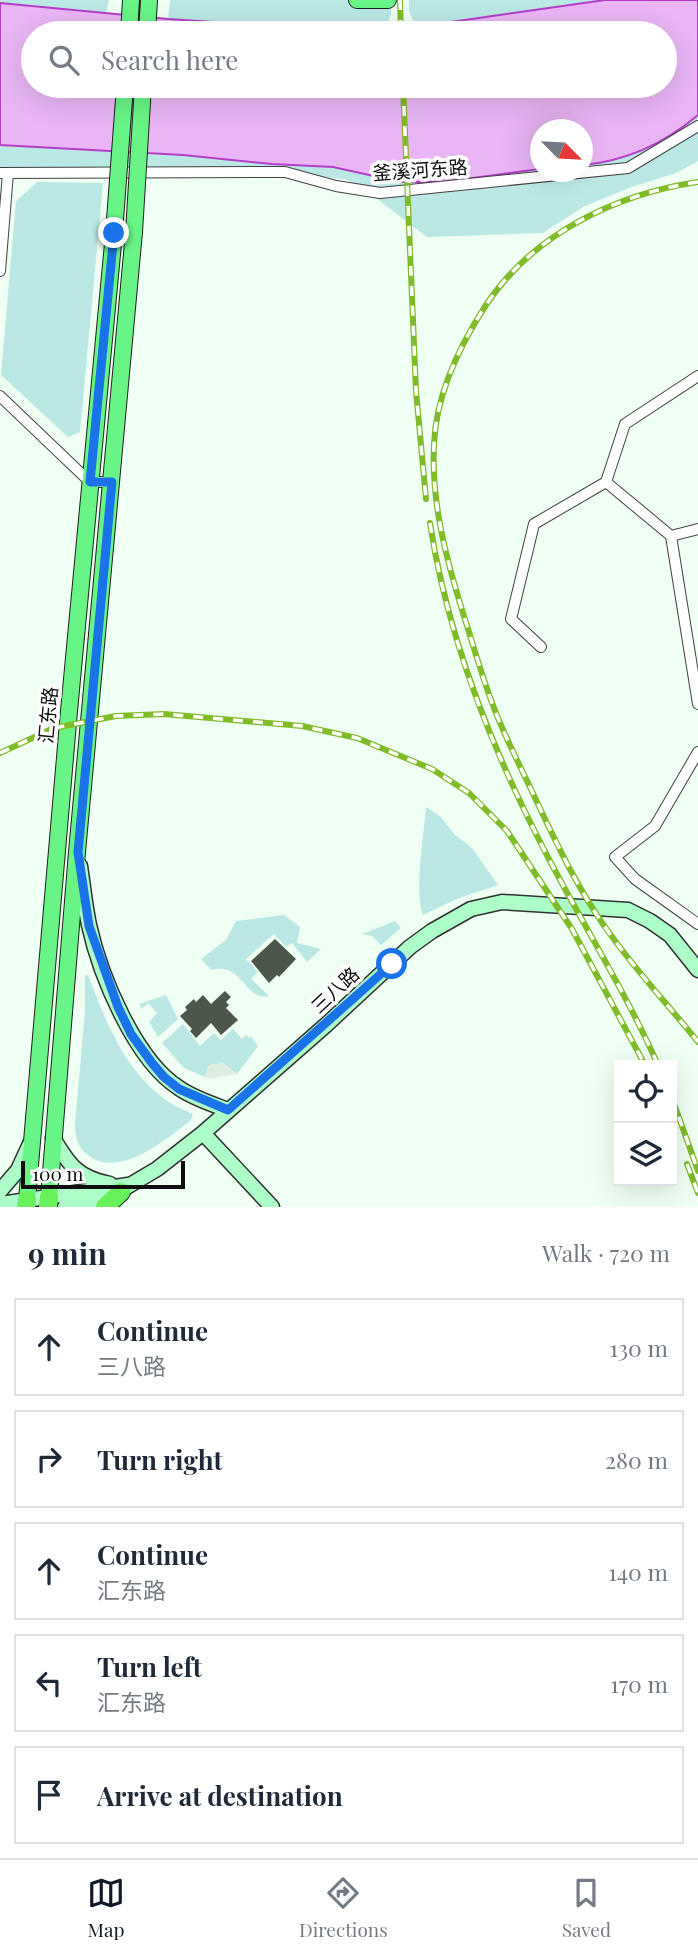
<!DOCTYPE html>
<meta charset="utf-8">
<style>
body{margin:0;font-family:"Playfair Display","Noto Sans SC",serif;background:#f2f2f3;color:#1f2937}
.controls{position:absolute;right:21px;bottom:21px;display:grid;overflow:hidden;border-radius:0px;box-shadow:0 7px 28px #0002}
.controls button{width:63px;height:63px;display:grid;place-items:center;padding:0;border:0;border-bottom:2px solid #e0e1e3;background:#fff;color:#1f2937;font:35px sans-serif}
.compass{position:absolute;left:530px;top:119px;width:63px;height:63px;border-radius:50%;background:#fff;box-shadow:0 7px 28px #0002;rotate:114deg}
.scale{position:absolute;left:21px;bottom:18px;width:164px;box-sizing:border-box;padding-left:7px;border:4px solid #0e0e0e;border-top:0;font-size:19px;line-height:24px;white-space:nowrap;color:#0e0e0e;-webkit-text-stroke:5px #fff;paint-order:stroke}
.stop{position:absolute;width:21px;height:21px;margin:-16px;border:5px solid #1a73e8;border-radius:50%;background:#fff}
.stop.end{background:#1a73e8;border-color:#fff;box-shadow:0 2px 7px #0008}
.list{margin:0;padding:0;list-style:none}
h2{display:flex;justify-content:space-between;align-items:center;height:91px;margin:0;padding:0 28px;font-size:30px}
h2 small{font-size:23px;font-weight:400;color:#747a83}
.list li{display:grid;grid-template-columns:46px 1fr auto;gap:21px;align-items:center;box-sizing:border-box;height:98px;margin:0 14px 14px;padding:0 14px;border:2px solid #e0e1e3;border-radius:0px}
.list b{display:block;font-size:26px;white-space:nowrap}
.list p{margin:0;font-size:23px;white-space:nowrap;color:#747a83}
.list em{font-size:23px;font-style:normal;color:#747a83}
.icon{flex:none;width:38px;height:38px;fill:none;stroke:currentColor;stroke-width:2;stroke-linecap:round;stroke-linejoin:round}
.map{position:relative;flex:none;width:698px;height:1207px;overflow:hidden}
.search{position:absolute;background:#fff;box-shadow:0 7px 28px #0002;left:21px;right:21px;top:21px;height:77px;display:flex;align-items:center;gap:18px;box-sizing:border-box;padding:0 24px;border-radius:38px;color:#747a83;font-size:26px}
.sheet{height:651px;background:#fff}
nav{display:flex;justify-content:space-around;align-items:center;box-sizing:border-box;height:98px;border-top:2px solid #e0e1e3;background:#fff;font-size:19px;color:#747a83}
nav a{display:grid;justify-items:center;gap:4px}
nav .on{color:#111827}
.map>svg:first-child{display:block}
</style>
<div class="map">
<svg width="698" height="1207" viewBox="0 0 698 1207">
<rect width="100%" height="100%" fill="#effff3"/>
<path fill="#b9e8e5" d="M 0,0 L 109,0 L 106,13 L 0,4 Z
M 170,0 L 391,0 L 391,14 L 386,29 C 313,33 240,24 168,19 Z
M 409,0 L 605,0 L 416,27 L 409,11 Z
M 698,115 L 698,161 L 676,173 L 629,188 L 583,207 L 543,233 L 427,237 L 363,188 L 345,179 L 155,167 L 0,167 L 0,145 L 183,155 L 271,164 L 333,167 L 401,182 L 443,182 L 540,169 L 540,172 L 582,172 L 583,165 C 627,161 665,143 698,115 Z
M 37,182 L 103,183 L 80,432 L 68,437 L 1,375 L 16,201 Z
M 426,807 L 441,817 L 455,835 L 472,848 L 498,885 L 459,898 L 423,915 C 414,893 424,834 426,807 Z
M 284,915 L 300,927 L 297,943 L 321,949 L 307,962 L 292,943 L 286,947 L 274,934 L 246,959 L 258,972 L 251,979 L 269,996 C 245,1002 243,961 211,970 L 201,959 L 226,940 L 236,921 Z
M 395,921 L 401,928 L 381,945 L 372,936 L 362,934 Z
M 85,975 L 88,975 C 109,1030 133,1092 193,1114 L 191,1120 C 167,1139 118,1180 88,1155 C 78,1148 75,1137 75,1125 L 85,1010 Z
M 166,995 L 178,1019 L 158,1037 L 149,1022 L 157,1013 L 148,1003 L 142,1009 L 139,1004 Z
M 183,1024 L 200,1046 L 214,1033 L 221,1040 L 233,1029 L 242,1039 L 246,1035 L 249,1038 L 251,1036 L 258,1046 L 237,1074 L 223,1063 L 209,1065 L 205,1077 L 184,1068 L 162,1043 Z"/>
<path fill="#deefe1" d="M 223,1063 L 237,1074 L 210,1079 L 205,1077 L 209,1065 Z"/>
<path fill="#eab5f5" stroke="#b63dca" stroke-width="2" fill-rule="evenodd" d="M 605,0 L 698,0 L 698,115 C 665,143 627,161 583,165 L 582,130 L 540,130 L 540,169 L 443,182 L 401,182 L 333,167 L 272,164 L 183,155 L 0,145 L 0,3 L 168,19 L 353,31 L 416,27 ZM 33,33 L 665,33 L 665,86 L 33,86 Z"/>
<path fill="#4c564a" d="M 275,939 L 296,959 L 279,977 L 277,975 L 269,983 L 251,961 Z
M 225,991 L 231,997 L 226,1002 L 229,1005 L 226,1008 L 238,1020 L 221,1035 L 211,1023 L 196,1038 L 190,1031 L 192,1029 L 180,1016 L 187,1010 L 185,1007 L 194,999 L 196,1002 L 203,995 L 211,1004 Z"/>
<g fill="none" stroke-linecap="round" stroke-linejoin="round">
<defs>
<path id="street" d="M 0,173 L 285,172 L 336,186 L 380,193 L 628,168 L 698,126
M 0,271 L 8,173
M 0,396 L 90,482 L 112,482
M 606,482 L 671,536 L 698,704
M 671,536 L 698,529
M 541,647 L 511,619 L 534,524 L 606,482 L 625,424 L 698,376
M 698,752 L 655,826 L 615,857 L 635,879 L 698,924"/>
<path id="secondary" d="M 80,866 C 83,886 85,906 89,925 C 100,975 135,1060 179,1088 C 193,1098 212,1104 228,1110
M 203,1133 L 272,1207
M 53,1138 C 69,1165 78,1178 110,1184
M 0,1191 L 18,1170 L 30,1144
M 0,1204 L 128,1185
M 65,1207 L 108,1198 L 157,1169 L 203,1133 L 326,1025 L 410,947 L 432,931 L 471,909 L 502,902 L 628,910 L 650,921 L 670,935 L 698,970"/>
<path id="primary" d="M 357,0 L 388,0
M 129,33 L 131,0
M 147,33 L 149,0
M 49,1197 L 77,852 L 134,232
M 27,1200 L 69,711 L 114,233"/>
<path id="highway" d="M 26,1207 L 27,1200
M 48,1207 L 49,1197
M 105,1207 L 121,1192"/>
</defs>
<use href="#street" stroke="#414141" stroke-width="12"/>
<use href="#secondary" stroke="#303030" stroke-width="17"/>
<use href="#primary" stroke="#1f1f1f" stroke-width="18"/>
<use href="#highway" stroke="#1f1f1f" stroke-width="20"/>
<use href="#street" stroke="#fff" stroke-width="10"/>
<use href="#secondary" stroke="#acfdc8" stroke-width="14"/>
<use href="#primary" stroke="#68f586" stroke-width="16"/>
<use href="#highway" stroke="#68f15b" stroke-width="18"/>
<defs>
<path id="rail" d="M 400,0 L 401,33
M 403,86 L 416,391 L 426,499
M 698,182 C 616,194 533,234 486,305 C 460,345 436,395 434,444 C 431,502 446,558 463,613 C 475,650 485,689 501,725 C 512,751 525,776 537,802 C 559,849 582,897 613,938 C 639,974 670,1007 698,1042
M 430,523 C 448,642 495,757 551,863 C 587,931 627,995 658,1065
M 0,753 L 54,728 L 116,716 L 164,714 L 302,726 L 357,738 L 432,769 L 469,793 L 507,831 L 572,929 L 645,1065
M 672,1098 L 698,1171
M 687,1164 L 698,1193"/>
</defs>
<use href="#rail" stroke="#80bb28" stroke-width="6"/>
<use href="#rail" stroke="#fff" stroke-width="3.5" stroke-dasharray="10" stroke-linecap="butt"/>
<defs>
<path id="primary-bridge" d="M 134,232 L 143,86
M 114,233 L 125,86"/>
</defs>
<use href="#primary-bridge" stroke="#1f1f1f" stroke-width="18" stroke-linecap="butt"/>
<use href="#primary-bridge" stroke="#68f586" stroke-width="16"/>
</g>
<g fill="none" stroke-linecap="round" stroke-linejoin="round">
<path stroke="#1a73e8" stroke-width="9" d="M 114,233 L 90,482 L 112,482 L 78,852 L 89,926 L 118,1007 L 131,1034 L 152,1063 L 164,1077 L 179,1089 L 228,1110 L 392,964"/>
</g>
<g text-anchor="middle" stroke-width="7" stroke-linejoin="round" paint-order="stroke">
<g font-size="19" fill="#0e0e0e" stroke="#fff">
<text transform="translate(420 170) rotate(-4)" y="7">釜溪河东路</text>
<text transform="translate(48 715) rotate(-85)" y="7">汇东路</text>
<text transform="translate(335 990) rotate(-43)" y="7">三八路</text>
</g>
</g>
</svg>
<div class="controls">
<button><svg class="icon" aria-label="locate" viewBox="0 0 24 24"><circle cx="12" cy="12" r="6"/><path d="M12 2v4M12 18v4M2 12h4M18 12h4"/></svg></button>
<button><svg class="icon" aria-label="layers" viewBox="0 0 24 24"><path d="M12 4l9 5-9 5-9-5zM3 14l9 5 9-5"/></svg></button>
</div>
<svg class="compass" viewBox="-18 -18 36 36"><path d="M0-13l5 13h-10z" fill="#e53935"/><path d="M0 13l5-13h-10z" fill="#747a83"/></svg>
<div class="scale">100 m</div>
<div class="stop" style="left:392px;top:964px"></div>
<div class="stop end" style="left:114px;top:233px"></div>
<div class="search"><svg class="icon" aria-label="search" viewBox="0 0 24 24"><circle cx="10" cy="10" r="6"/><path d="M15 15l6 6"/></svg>Search here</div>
</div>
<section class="sheet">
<h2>9 min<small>Walk · 720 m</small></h2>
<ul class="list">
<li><svg class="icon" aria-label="ahead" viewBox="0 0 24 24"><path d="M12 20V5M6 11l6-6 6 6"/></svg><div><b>Continue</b><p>三八路</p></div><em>130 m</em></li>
<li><svg class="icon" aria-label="right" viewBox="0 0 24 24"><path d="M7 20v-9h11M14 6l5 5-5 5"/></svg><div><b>Turn right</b></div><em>280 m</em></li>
<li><svg class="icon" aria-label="ahead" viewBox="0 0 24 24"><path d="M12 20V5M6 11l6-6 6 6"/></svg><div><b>Continue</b><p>汇东路</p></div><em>140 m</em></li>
<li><svg class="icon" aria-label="left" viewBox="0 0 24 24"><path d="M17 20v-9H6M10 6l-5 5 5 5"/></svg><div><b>Turn left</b><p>汇东路</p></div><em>170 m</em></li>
<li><svg class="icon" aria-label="arrive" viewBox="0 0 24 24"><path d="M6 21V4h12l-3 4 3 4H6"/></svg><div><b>Arrive at destination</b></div></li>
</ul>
</section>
<nav>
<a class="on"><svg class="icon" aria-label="map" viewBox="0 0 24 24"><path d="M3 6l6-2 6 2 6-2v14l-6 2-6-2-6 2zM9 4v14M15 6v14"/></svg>Map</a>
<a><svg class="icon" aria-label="directions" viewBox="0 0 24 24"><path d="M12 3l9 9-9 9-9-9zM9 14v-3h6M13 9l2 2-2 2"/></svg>Directions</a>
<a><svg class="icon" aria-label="saved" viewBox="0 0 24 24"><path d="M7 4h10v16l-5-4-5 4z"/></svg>Saved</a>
</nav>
